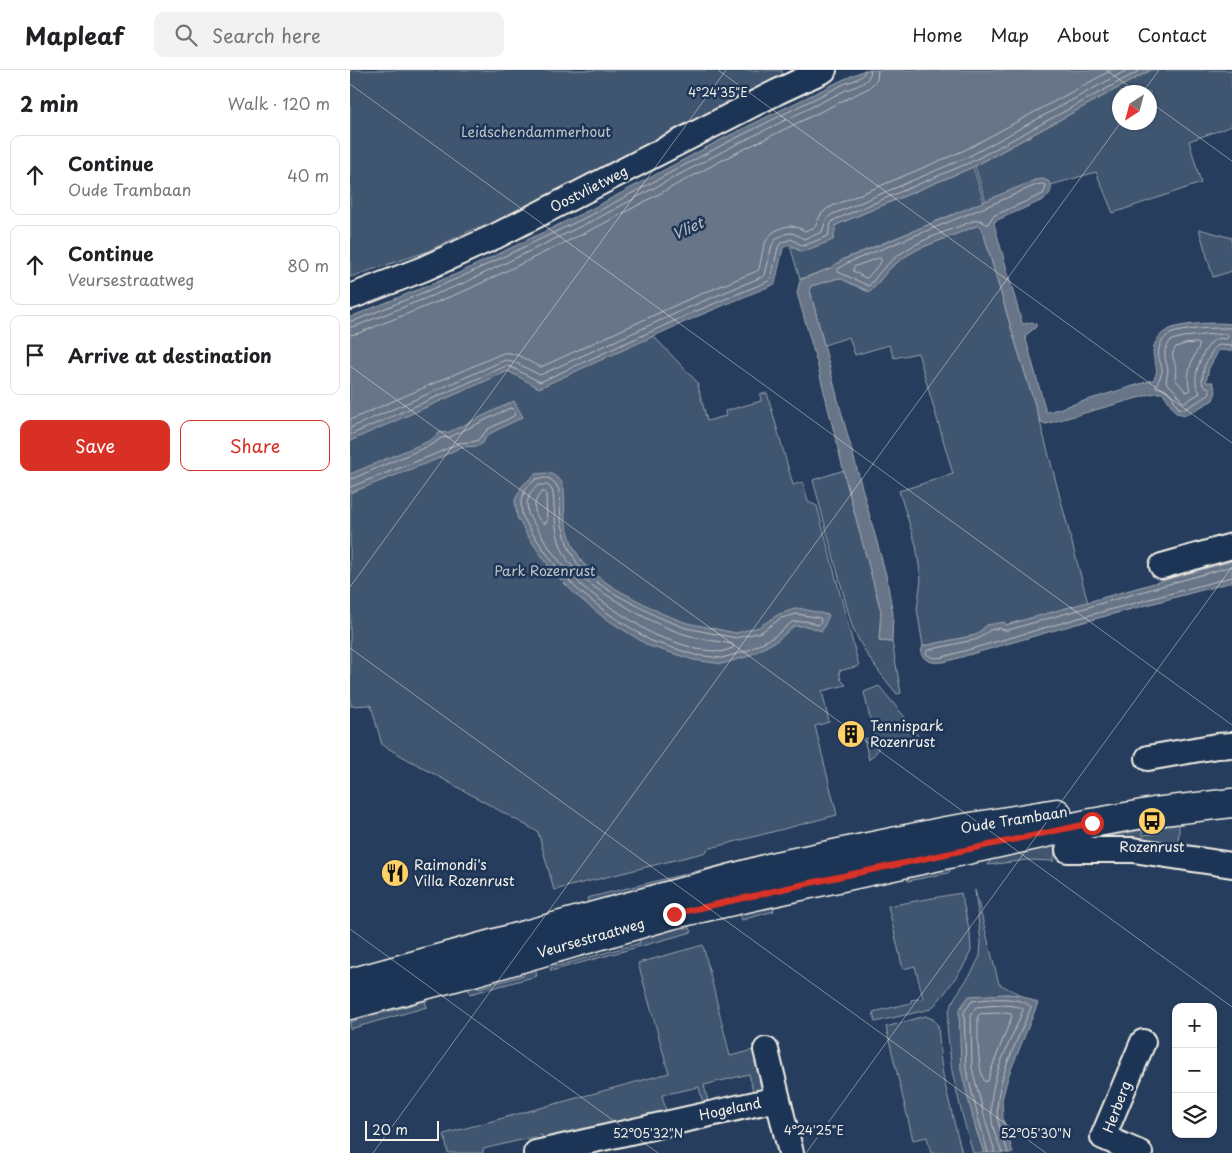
<!DOCTYPE html>
<meta charset="utf-8">
<style>
body{margin:0;font-family:"Playpen Sans",sans-serif;background:#f2f2f2;color:#202124}
.controls{position:absolute;right:15px;bottom:15px;display:grid;overflow:hidden;border-radius:10px;box-shadow:0 1px 4px #0004}
.controls button{width:45px;height:45px;display:grid;place-items:center;padding:0;border:0;border-bottom:1px solid #e0e0e0;background:#fff;color:#202124;font:25px sans-serif}
.compass{position:absolute;left:762px;top:15px;width:45px;height:45px;border-radius:50%;background:#fff;box-shadow:0 1px 4px #0004;rotate:216deg}
.scale{position:absolute;left:15px;bottom:12px;width:74px;box-sizing:border-box;padding-left:5px;border:2px solid #f4f1e8;border-top:0;font-size:14px;line-height:18px;white-space:nowrap;color:#f4f1e8;-webkit-text-stroke:4px #1d3557;paint-order:stroke}
.stop{position:absolute;width:15px;height:15px;margin:-11px;border:4px solid #d93025;border-radius:50%;background:#fff}
.stop.end{background:#d93025;border-color:#fff;box-shadow:0 1px 5px #0008}
.list{margin:0;padding:0;list-style:none}
h2{display:flex;justify-content:space-between;align-items:center;height:65px;margin:0;padding:0 20px;font-size:21px}
h2 small{font-size:16px;font-weight:400;color:#757577}
.list li{display:grid;grid-template-columns:32px 1fr auto;gap:15px;align-items:center;box-sizing:border-box;height:80px;margin:0 10px 10px;padding:0 10px;border:1px solid #e0e0e0;border-radius:10px}
.list b{display:block;font-size:19px;white-space:nowrap}
.list p{margin:0;font-size:16px;white-space:nowrap;color:#757577}
.list em{font-size:16px;font-style:normal;color:#757577}
.actions{display:flex;gap:10px;padding:15px 20px}
.actions a{flex:1;padding:11px 0;border:1px solid #d93025;border-radius:10px;text-align:center;font-size:18px;color:#d93025}
.actions .main{background:#d93025;color:#fff}
.icon{flex:none;width:28px;height:28px;fill:none;stroke:currentColor;stroke-width:2;stroke-linecap:round;stroke-linejoin:round}
.map{position:relative;flex:none;width:882px;height:1083px;overflow:hidden}
header{display:flex;align-items:center;gap:30px;box-sizing:border-box;height:70px;padding:0 25px;background:#fff;border-bottom:1px solid #e0e0e0}
header strong{font-size:24px}
nav{display:flex;gap:28px;margin-inline-start:auto;font-size:18px}
.search{width:350px;height:45px;background:#f2f2f2;display:flex;align-items:center;gap:12px;box-sizing:border-box;padding:0 18px;border-radius:10px;color:#757577;font-size:19px}
main{display:flex}
aside{flex:1;background:#fff}
.map>svg:first-child{display:block}
</style>
<header>
<strong>Mapleaf</strong>
<div class="search"><svg class="icon" aria-label="search" viewBox="0 0 24 24"><circle cx="10" cy="10" r="6"/><path d="M15 15l6 6"/></svg>Search here</div>
<nav><a>Home</a><a>Map</a><a>About</a><a>Contact</a></nav>
</header>
<main>
<aside>
<h2>2 min<small>Walk · 120 m</small></h2>
<ul class="list">
<li><svg class="icon" aria-label="ahead" viewBox="0 0 24 24"><path d="M12 20V5M6 11l6-6 6 6"/></svg><div><b>Continue</b><p>Oude Trambaan</p></div><em>40 m</em></li>
<li><svg class="icon" aria-label="ahead" viewBox="0 0 24 24"><path d="M12 20V5M6 11l6-6 6 6"/></svg><div><b>Continue</b><p>Veursestraatweg</p></div><em>80 m</em></li>
<li><svg class="icon" aria-label="arrive" viewBox="0 0 24 24"><path d="M6 21V4h12l-3 4 3 4H6"/></svg><div><b>Arrive at destination</b></div></li>
</ul>
<div class="actions"><a class="main">Save</a><a>Share</a></div>
</aside>
<div class="map">
<svg width="882" height="1083" viewBox="0 0 882 1083">
<rect width="100%" height="100%" fill="#263d5d"/>
<filter id="ink" filterUnits="userSpaceOnUse"><feTurbulence type="fractalNoise" baseFrequency=".02" numOctaves="2"/><feDisplacementMap in="SourceGraphic" scale="10" xChannelSelector="R" yChannelSelector="G"/><feConvolveMatrix kernelMatrix="1 2 1 2 8 2 1 2 1" color-interpolation-filters="sRGB"/></filter>
<g filter="url(#ink)">
<path fill="#40546f" stroke="#9aa2ac" fill-rule="evenodd" d="M 0,0 L 432,0 L 432,5 L 416,14 L 416,17 L 410,16 L 129,160 L 128,157 L 76,182 L 0,207 Z
M 801,0 L 882,0 L 882,56 L 839,71 L 851,113 L 763,143 L 746,102 L 701,115 L 698,111 L 685,110 L 636,132 L 625,96 ZM 770,22 L 800,22 L 800,52 L 770,52 Z
M 623,97 L 634,132 L 494,189 L 481,198 L 450,209 L 440,176 L 452,182 L 486,155 Z
M 629,155 L 632,158 L 661,258 L 689,348 L 738,533 L 655,555 L 637,555 L 626,565 L 573,576 L 567,539 L 571,509 L 566,475 L 549,421 L 603,404 L 568,283 L 544,288 L 539,275 L 505,285 L 499,267 L 474,275 L 460,220 L 461,216 L 489,208 L 492,209 L 516,221 L 522,220 L 540,198 L 556,186 L 568,179 Z
M 849,159 L 882,168 L 882,201 L 863,207 Z
M 293,255 L 347,312 L 357,351 L 376,346 L 375,341 L 411,331 L 410,324 L 417,323 L 443,415 L 453,412 L 458,432 L 467,436 L 509,596 L 489,601 L 491,610 L 496,615 L 472,621 L 479,652 L 465,656 L 487,745 L 357,779 L 357,782 L 204,820 L 188,762 L 32,675 L 21,635 L 0,636 L 0,369 L 37,354 L 158,301 L 165,305 Z
M 494,400 L 497,415 L 531,541 L 529,571 L 542,572 L 551,623 L 547,624 C 529,602 513,582 502,556 L 463,410 Z
M 529,616 L 554,646 L 570,669 L 550,674 L 548,667 L 527,672 L 528,680 L 519,690 L 514,669 L 524,667 L 514,622 Z
M 829,754 L 829,764 L 827,778 L 749,768 L 792,760 L 793,765 L 805,764 L 804,758 Z
M 706,767 L 704,791 L 677,790 L 638,795 L 645,779 Z
M 430,782 L 241,840 L 237,828 L 384,792 Z
M 598,792 L 600,801 L 598,803 L 558,811 L 553,798 Z
M 625,820 L 649,914 L 671,925 L 655,924 L 625,1056 L 634,1083 L 623,1083 L 612,1044 L 602,1001 L 597,957 L 599,940 L 605,927 L 622,902 L 630,886 L 631,873 Z
M 611,823 L 620,863 L 621,881 L 613,897 L 594,924 L 581,939 L 525,952 L 523,942 L 561,933 L 561,930 L 573,928 L 565,896 L 553,899 L 538,836 Z
M 420,828 L 424,841 L 392,850 L 390,844 Z
M 308,857 L 340,858 L 342,862 L 201,901 L 200,898 L 290,873 L 288,862 Z
M 353,875 L 380,986 L 407,979 L 416,1018 L 403,1021 L 399,1004 L 354,1015 L 358,1032 L 353,1033 L 349,1017 L 312,1025 L 317,1045 L 194,1073 L 192,1065 L 133,1079 L 133,1083 L 98,1083 L 94,1064 L 319,1003 L 288,893 Z
M 184,892 L 187,906 L 120,924 L 116,910 L 126,907 L 129,918 L 174,905 L 171,895 Z
M 75,931 L 77,937 L 0,959 L 0,952 Z
M 575,946 L 583,949 L 588,956 L 591,993 L 594,1010 L 604,1052 L 612,1083 L 581,1083 L 577,1067 L 563,1070 L 536,957 Z"/>
<path fill="#677588" stroke="#9fa7ae" d="M 515,0 L 801,0 L 623,97 L 486,155 L 483,170 L 452,182 L 440,174 L 433,178 L 425,214 L 346,247 L 189,318 L 158,301 L 0,371 L 0,247 L 109,203 L 243,138 L 374,68 L 492,10 Z
M 693,109 C 706,113 702,124 693,130 L 645,151 L 644,154 L 672,253 L 674,254 L 682,252 L 686,254 L 686,257 L 675,266 L 696,342 L 698,342 L 803,310 C 812,297 800,291 804,276 C 806,270 810,264 816,261 C 827,253 868,252 882,254 L 882,281 L 869,280 L 859,298 L 856,312 L 863,312 L 866,322 L 863,330 L 836,345 L 826,343 L 817,329 L 813,323 L 805,323 L 696,354 L 691,352 L 689,348 L 661,258 L 632,158 L 629,155 L 568,179 L 556,186 L 540,198 L 520,222 L 492,209 L 489,208 L 461,216 L 460,220 L 488,330 L 536,505 L 543,544 L 542,572 L 529,571 L 531,541 L 497,415 L 467,293 L 447,223 L 450,210 L 481,198 L 494,189 L 532,174 L 685,110 Z
M 164,331 L 173,347 L 141,363 L 136,367 L 133,373 L 128,376 L 111,377 L 85,390 L 0,423 L 0,404 L 81,370 L 90,362 L 97,363 Z
M 196,403 L 202,404 L 211,411 L 214,420 L 215,450 L 222,474 L 232,492 L 248,507 L 266,519 L 313,544 L 337,553 L 386,563 L 409,557 L 429,544 L 448,538 L 479,545 L 472,561 L 456,556 L 444,556 L 428,570 L 399,586 L 372,594 L 344,590 L 299,576 L 253,547 L 226,525 L 203,502 L 177,465 L 167,447 L 165,430 L 172,416 L 185,404 Z
M 882,491 L 882,512 L 730,553 L 594,592 C 584,593 577,593 571,584 L 572,578 L 573,576 L 626,565 L 637,555 L 654,552 L 656,555 Z
M 655,924 L 671,925 L 688,933 L 658,1007 L 652,1030 L 653,1049 L 663,1083 L 634,1083 L 625,1056 L 611,1000 L 609,940 L 619,926 Z"/>
<g fill="none" stroke-linecap="round" stroke-linejoin="round">
<path stroke="#bcbfc2" stroke-width="1" d="M 692,114 L 695,115 L 696,117 L 693,124 L 643,146 L 638,154 L 636,154 L 630,150 L 623,151 C 593,163 560,172 537,195 C 530,201 525,209 519,216 L 488,202 L 488,199 L 497,193 L 638,136 L 686,115 Z
M 529,188 L 531,189 L 531,192 L 517,208 L 515,208 L 503,201 L 504,197 Z
M 0,251 L 4,251 L 111,207 L 245,143 L 376,73 L 494,14 C 501,11 514,9 515,0
M 0,257 L 6,256 L 114,213 L 248,148 L 379,78 L 496,20 C 507,16 520,13 521,0
M 882,258 C 866,258 834,258 820,264 C 814,267 810,273 809,279 C 807,287 811,292 812,299 C 813,305 807,311 806,317 L 817,320 L 822,326 L 828,338 L 835,339 L 859,325 L 860,322 L 859,318 L 853,315 L 852,311 L 854,297 L 864,278 L 869,275 L 882,276
M 866,264 L 868,265 L 870,264 L 877,264 L 878,267 L 876,269 L 869,268 C 866,269 864,270 862,272 C 854,278 844,302 846,313 C 846,317 849,320 850,323 L 835,332 L 832,332 L 826,322 L 816,312 L 818,300 L 815,287 L 815,280 L 819,273 L 822,270 L 833,267 Z
M 0,265 L 9,263 L 117,220 L 251,155 L 382,85 L 519,18 L 527,10 L 528,0
M 847,273 L 849,274 L 849,277 C 842,290 835,304 840,320 L 836,322 L 825,309 C 825,306 826,302 826,299 C 825,289 819,286 826,277 L 835,274 Z
M 0,350 L 153,283 C 168,281 178,293 191,297 L 339,229 L 407,201 L 409,199 C 413,183 412,167 429,159 C 439,154 446,156 455,161 L 465,157 L 471,144 L 478,138 L 615,80 L 762,0
M 0,358 L 155,290 L 162,291 L 190,305 L 342,236 L 414,206 L 415,205 L 422,175 L 426,169 L 435,164 L 440,163 L 445,164 L 454,169 L 472,162 L 476,150 L 481,145 L 618,87 L 777,0
M 0,365 L 156,296 L 161,297 L 190,312 L 344,242 L 419,211 L 421,209 L 428,177 L 431,173 L 441,169 L 453,176 L 478,166 L 481,153 L 484,150 L 621,92 L 791,0
M 196,408 L 200,409 L 206,414 L 209,420 L 211,451 L 218,476 L 228,495 L 245,511 L 263,523 L 310,548 L 336,558 L 386,568 L 411,562 L 431,548 L 447,544 L 470,548 L 471,550 L 470,553 L 468,555 L 456,551 L 442,552 L 425,566 L 397,581 L 372,588 L 345,585 L 301,571 L 256,542 L 229,521 L 207,498 L 182,463 L 172,445 L 171,431 L 176,418 L 186,409 Z
M 0,409 L 4,408 L 83,374 L 91,368 L 100,367 L 160,338 L 163,339 L 165,343 L 164,346 L 138,359 L 127,371 L 109,373 L 83,385 L 0,417
M 189,415 L 197,415 L 201,418 L 203,423 C 205,442 204,460 212,479 C 223,506 248,520 272,534 C 291,546 312,557 334,564 C 349,569 366,571 382,574 L 384,576 L 383,578 L 371,582 L 346,579 L 304,565 L 260,537 L 233,517 L 212,494 L 202,482 L 178,444 L 177,432 L 181,422 Z
M 192,422 L 195,422 L 196,424 L 197,452 L 194,454 C 183,446 181,432 192,422 Z
M 882,496 L 658,560 L 654,560 L 650,558 L 640,560 L 628,569 L 578,580 L 576,583 C 580,589 587,588 593,587 L 729,548 L 882,507
M 654,943 L 661,944 L 662,946 L 641,1000 L 638,1011 L 635,1012 C 627,1000 628,962 628,946 L 630,944 Z
M 638,1083 L 630,1054 L 616,999 L 614,942 L 622,931 C 638,929 669,925 681,937 C 669,969 642,1015 648,1050 C 650,1061 655,1072 658,1083
M 644,1083 L 644,1078 L 636,1053 L 622,998 L 621,944 L 626,937 C 640,936 658,933 672,938 L 673,940 C 660,975 636,1011 642,1050 C 643,1061 648,1072 652,1083"/>
<defs>
<path id="street" d="M 0,227 L 73,199 L 146,166 L 427,22 L 474,0
M 812,496 L 882,476
M 798,688 L 867,676 L 882,675
M 718,780 L 783,780 L 882,795
M 416,980 L 441,1083
M 186,1083 L 427,1029
M 790,1083 L 753,1067 L 793,972"/>
<path id="secondary" d="M 0,913 L 426,796 L 596,761 L 707,743
M 0,935 L 123,902 L 324,844 L 432,820 L 742,753 L 804,742 L 882,733"/>
</defs>
<use href="#street" stroke="#f4f1e8" stroke-width="28"/>
<use href="#secondary" stroke="#f4f1e8" stroke-width="31"/>
<use href="#street" stroke="#1d3557" stroke-width="24"/>
<use href="#secondary" stroke="#1d3557" stroke-width="28"/>
</g>
</g>
<g fill="none" stroke-linecap="round" stroke-linejoin="round" filter="url(#ink)">
<path stroke="#d93025" stroke-width="6" d="M 324,844 L 446,816 L 742,753"/>
</g>
<path fill="none" stroke="#f4f1e8" stroke-width="1" stroke-opacity="0.45" d="M 368,0 L 882,373M 756,0 L 787,22M 0,14 L 882,655M 793,22 L 809,0M 800,32 L 882,91M 0,296 L 882,937M 0,517 L 376,0M 0,578 L 696,1083M 0,859 L 308,1083M 23,1083 L 771,52M 456,1083 L 882,497"/>
<defs>
<symbol id="building-disc" viewBox="-11 -11 22 22"><circle r="9.5" fill="#ffd166" stroke="#1d3557"/><path d="M-4-6H4V6H1V3H-1V6H-4ZM-2.5-4.3h1.7v1.8h-1.7ZM.8-4.3h1.7v1.8H.8ZM-2.5-1h1.7V.8h-1.7ZM.8-1h1.7V.8H.8Z" fill="#111"/></symbol>
<symbol id="bus-disc" viewBox="-11 -11 22 22"><circle r="9.5" fill="#ffd166" stroke="#1d3557"/><path d="M-5-6H5V4H4V6H2V4H-2V6H-4V4H-5ZM-3.5-4V0h7V-4ZM-3.5 1.2v1.5H-2V1.2ZM2 1.2v1.5H3.5V1.2Z" fill="#111"/></symbol>
<symbol id="restaurant-disc" viewBox="-11 -11 22 22"><circle r="9.5" fill="#ffd166" stroke="#1d3557"/><path d="M-5-6h1v4h1v-4h1v4h1v-4h1v5L-1.5 .5V6h-2V.5L-5-1ZM5-6V6H3V1.5H1.5Q1.5-4 5-6Z" fill="#111"/></symbol>
</defs>
<g fill-rule="evenodd">
<use href="#building-disc" x="485" y="648" width="32" height="32"/>
<use href="#bus-disc" x="786" y="735" width="32" height="32"/>
<use href="#restaurant-disc" x="29" y="787" width="32" height="32"/>
</g>
<g text-anchor="middle" stroke-width="5" stroke-linejoin="round" paint-order="stroke">
<g font-size="14" fill="#bec2c4" stroke="#1d3557">
<text x="186" y="67">Leidschendammerhout</text>
<text x="195" y="506">Park Rozenrust</text>
</g>
<g font-size="14" fill="#f4f1e8" stroke="#1d3557">
<text transform="translate(239 119) rotate(-27)" y="5">Oostvlietweg</text>
<text transform="translate(664 750) rotate(-9)" y="5">Oude Trambaan</text>
<text transform="translate(241 868) rotate(-16)" y="5">Veursestraatweg</text>
<text transform="translate(767 1037) rotate(-69)" y="5">Herberg</text>
<text transform="translate(380 1039) rotate(-12)" y="5">Hogeland</text>
</g>
<g font-size="14" fill="#f4f1e8" stroke="#1d3557" text-anchor="start">
<text x="520" y="661">Tennispark<tspan x="520" dy="16">Rozenrust</tspan></text>
<text x="802" y="782" text-anchor="middle">Rozenrust</text>
<text x="64" y="800">Raimondi's<tspan x="64" dy="16">Villa Rozenrust</tspan></text>
</g>
<g font-size="15" font-style="italic" fill="#bcbfc2" stroke="#1d3557">
<text transform="translate(338 159) rotate(-24)" y="5">Vliet</text>
</g>
</g>
<g font-size="12" text-anchor="middle" fill="#f4f1e8" stroke="#1d3557" stroke-width="5" stroke-linejoin="round" paint-order="stroke">
<text x="368" y="27">4°24'35"E</text>
<text x="464" y="1065">4°24'25"E</text>
<text x="298" y="1068">52°05'32"N</text>
<text x="686" y="1068">52°05'30"N</text>
</g>
</svg>
<div class="controls">
<button>+</button>
<button>−</button>
<button><svg class="icon" aria-label="layers" viewBox="0 0 24 24"><path d="M12 4l9 5-9 5-9-5zM3 14l9 5 9-5"/></svg></button>
</div>
<svg class="compass" viewBox="-18 -18 36 36"><path d="M0-13l5 13h-10z" fill="#e53935"/><path d="M0 13l5-13h-10z" fill="#757577"/></svg>
<div class="scale">20 m</div>
<div class="stop" style="left:742px;top:753px"></div>
<div class="stop end" style="left:324px;top:844px"></div>
</div>
</main>
